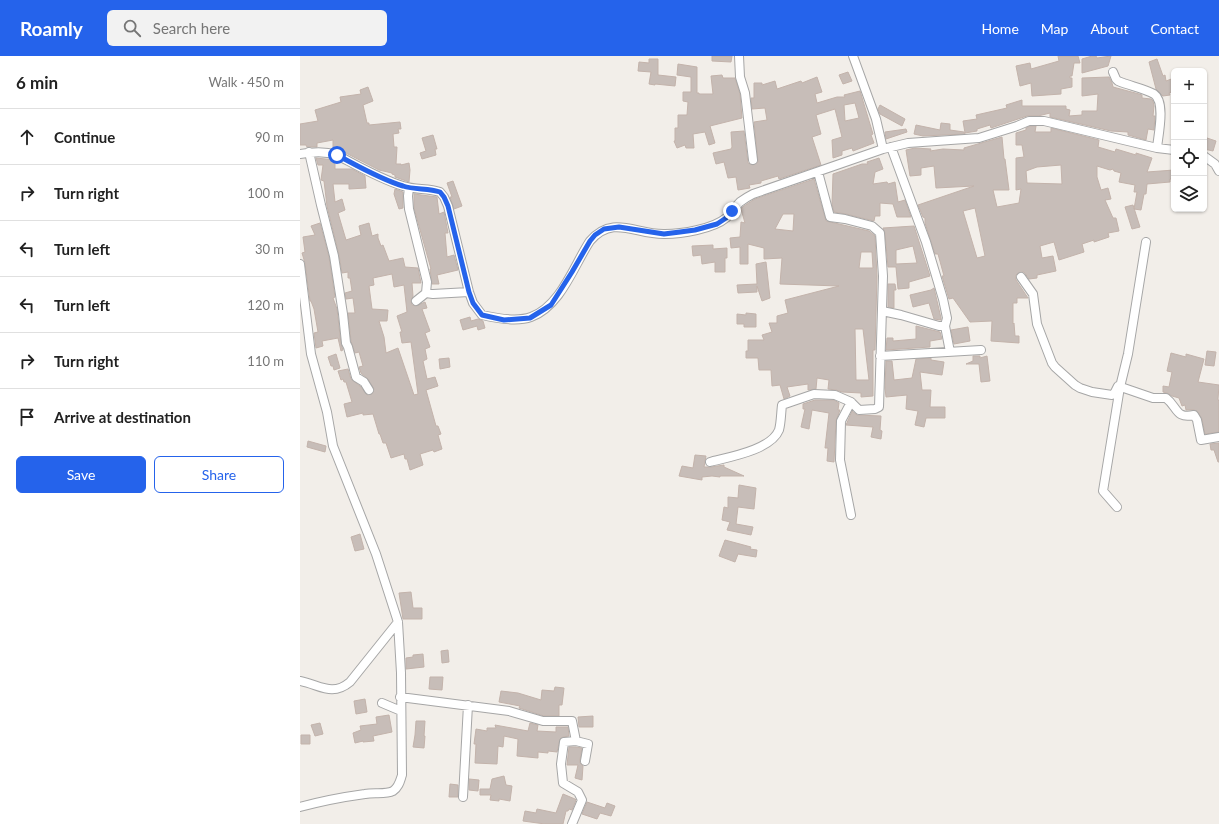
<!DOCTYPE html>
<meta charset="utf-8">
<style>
body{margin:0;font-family:Lato,sans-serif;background:#f2f2f2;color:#222}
.controls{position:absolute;right:12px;top:12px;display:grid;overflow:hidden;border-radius:6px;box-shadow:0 1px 3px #0004}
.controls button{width:36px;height:36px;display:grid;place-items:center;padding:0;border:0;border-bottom:1px solid #e0e0e0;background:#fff;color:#222;font:20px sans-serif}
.stop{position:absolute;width:12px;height:12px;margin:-9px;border:3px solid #2563eb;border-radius:50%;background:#fff}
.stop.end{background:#2563eb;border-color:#fff;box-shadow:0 1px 4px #0008}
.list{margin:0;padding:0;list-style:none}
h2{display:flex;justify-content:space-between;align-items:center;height:52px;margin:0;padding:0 16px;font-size:17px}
h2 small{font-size:13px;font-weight:400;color:#767676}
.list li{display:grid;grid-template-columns:26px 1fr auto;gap:12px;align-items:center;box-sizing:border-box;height:56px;padding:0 16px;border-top:1px solid #e0e0e0}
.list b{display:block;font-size:15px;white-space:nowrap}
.list em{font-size:13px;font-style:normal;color:#767676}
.actions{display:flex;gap:8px;padding:12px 16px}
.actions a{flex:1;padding:9px 0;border:1px solid #2563eb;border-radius:6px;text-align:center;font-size:14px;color:#2563eb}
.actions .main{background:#2563eb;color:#fff}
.icon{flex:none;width:22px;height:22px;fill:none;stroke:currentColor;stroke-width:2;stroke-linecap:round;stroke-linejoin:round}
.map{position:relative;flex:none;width:919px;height:768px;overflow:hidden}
header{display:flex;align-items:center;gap:24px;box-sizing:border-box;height:56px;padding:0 20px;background:#2563eb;color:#fff}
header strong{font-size:19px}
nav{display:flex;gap:22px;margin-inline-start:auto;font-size:14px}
.search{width:280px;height:36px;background:#f2f2f2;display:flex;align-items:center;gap:10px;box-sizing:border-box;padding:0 14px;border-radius:6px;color:#767676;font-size:15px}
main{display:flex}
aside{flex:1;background:#fff}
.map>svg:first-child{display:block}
</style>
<header>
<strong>Roamly</strong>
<div class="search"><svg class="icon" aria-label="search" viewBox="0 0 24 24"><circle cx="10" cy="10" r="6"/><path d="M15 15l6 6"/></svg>Search here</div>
<nav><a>Home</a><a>Map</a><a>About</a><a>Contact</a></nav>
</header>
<main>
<aside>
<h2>6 min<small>Walk · 450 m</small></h2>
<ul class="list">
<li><svg class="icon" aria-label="ahead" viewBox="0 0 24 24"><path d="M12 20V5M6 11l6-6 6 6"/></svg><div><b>Continue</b></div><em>90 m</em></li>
<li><svg class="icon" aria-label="right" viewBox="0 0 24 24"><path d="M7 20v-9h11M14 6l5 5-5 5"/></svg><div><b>Turn right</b></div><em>100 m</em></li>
<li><svg class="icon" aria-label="left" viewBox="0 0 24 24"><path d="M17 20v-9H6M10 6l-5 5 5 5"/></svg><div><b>Turn left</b></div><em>30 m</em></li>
<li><svg class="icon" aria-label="left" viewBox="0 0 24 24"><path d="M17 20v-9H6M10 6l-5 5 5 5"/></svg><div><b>Turn left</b></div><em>120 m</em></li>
<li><svg class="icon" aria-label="right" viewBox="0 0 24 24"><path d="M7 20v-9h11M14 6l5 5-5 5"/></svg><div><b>Turn right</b></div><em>110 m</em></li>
<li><svg class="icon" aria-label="arrive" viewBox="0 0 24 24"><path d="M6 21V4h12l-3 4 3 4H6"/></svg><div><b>Arrive at destination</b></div></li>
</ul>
<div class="actions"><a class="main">Save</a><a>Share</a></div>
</aside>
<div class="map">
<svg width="919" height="768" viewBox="0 0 919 768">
<rect width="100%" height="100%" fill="#f2eee9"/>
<path fill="#c7bdb8" stroke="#c3b3ab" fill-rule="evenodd" d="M 412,0 L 432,0 L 431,6 L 412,5 Z
M 758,0 L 778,0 L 780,7 L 774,7 L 772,20 L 770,20 L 770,22 L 772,22 L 772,31 L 761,33 L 761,38 L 732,40 L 731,27 L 720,30 L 716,10 L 730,7 L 731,13 L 759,5 Z
M 792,0 L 796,0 L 797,2 L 811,0 L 808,10 L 782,17 L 782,3 Z
M 349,3 L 358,3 L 358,19 L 376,21 L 375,30 L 355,28 L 355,29 L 349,28 L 351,16 L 338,15 L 339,6 L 349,7 Z
M 857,3 L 863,20 L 865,19 L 866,25 L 874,22 L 874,35 L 869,37 L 870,39 L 863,40 L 856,33 L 849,6 Z
M 378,8 L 397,11 L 397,37 L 399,37 L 399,38 L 413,38 L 411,20 L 422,19 L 423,22 L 435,22 L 440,38 L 442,62 L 410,70 L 415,87 L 409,89 L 405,76 L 393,78 L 394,92 L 386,92 L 385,89 L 377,92 L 374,85 L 375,85 L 375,72 L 378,72 L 378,59 L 387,59 L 388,46 L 383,45 L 383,36 L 391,36 L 391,21 L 377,19 Z
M 548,16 L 552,25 L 543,28 L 539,19 Z
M 517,21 L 522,36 L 515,38 L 517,47 L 537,41 L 545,41 L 544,39 L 560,35 L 573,78 L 571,79 L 574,87 L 553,95 L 552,92 L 542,95 L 542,99 L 533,102 L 532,84 L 542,81 L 535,53 L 516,59 L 521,78 L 512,81 L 521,109 L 479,123 L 478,120 L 461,125 L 461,127 L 449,129 L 450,132 L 438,134 L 436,121 L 428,122 L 424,106 L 416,108 L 413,97 L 431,93 L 432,91 L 431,76 L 444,75 L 448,107 L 453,109 L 458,106 L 454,66 L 467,64 L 465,52 L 452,53 L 451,42 L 454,42 L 454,27 L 462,27 L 462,29 L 475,25 L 477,33 L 501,25 L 502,27 ZM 555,47 L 559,62 L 545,65 L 544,49 Z
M 809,21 L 812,27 L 813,31 L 839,38 L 842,39 L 842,42 L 851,43 L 853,45 L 854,50 L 853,60 L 855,60 L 854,74 L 848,73 L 846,84 L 828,79 L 828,76 L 811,75 L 750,61 L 750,57 L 738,60 L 727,60 L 691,72 L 690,69 L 677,73 L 677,75 L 665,77 L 663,65 L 677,63 L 676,59 L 707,52 L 706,49 L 722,44 L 722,50 L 766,50 L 766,53 L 770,54 L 769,60 L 782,59 L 782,55 L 797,55 L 798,38 L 782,40 L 782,22 Z
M 68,31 L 73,45 L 63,49 L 67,67 L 69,67 L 69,69 L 100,66 L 101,73 L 98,73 L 99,77 L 93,78 L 94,91 L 97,91 L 96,108 L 101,108 L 101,109 L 109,107 L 110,114 L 109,126 L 95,121 L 95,119 L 92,118 L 92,117 L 79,114 L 40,94 L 33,92 L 33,84 L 17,87 L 17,91 L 7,91 L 6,89 L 0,89 L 0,68 L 18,65 L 15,54 L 41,46 L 40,41 L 61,38 L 60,34 Z
M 580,49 L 605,63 L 602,70 L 580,58 L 578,53 Z
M 641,67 L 650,68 L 650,74 L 664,76 L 665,78 L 623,80 L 614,78 L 616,69 L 640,74 Z
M 730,70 L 736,70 L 735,76 L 751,76 L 751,72 L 799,84 L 798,91 L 815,96 L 816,93 L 836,99 L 836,97 L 852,102 L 847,116 L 874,114 L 874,123 L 870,123 L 870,126 L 847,128 L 846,138 L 844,138 L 841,154 L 834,153 L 837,136 L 834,136 L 835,129 L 819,126 L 821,117 L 814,115 L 813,113 L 810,114 L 797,110 L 797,121 L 801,134 L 808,132 L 811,143 L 805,144 L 813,162 L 816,162 L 819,175 L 808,177 L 809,181 L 794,186 L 794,184 L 782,188 L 784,196 L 759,204 L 754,186 L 740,190 L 742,202 L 753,200 L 756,215 L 737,219 L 737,222 L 729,223 L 724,216 L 718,217 L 716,219 L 716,224 L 728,242 L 717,242 L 717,247 L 713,247 L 713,268 L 714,267 L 715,280 L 719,280 L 719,287 L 691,285 L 692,265 L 670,266 L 653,242 L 649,243 L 642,220 L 644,220 L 638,198 L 635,198 L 625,167 L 625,162 L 623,161 L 618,149 L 674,130 L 636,132 L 634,110 L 621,112 L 621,119 L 610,120 L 606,94 L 615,92 L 631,93 L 630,95 L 643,93 L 664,94 L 664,92 L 702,81 L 704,103 L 705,103 L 709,134 L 693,134 L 697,151 L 719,147 L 721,133 L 716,134 L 716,102 L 724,101 L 722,89 L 716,89 L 716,77 L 726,74 L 726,72 ZM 761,109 L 762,128 L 727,127 L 726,115 L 737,111 ZM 675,152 L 685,200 L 677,202 L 663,155 Z
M 606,73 L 607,76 L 586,83 L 585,76 Z
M 133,79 L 137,93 L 135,93 L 136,99 L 122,103 L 120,97 L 126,95 L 122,82 Z
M 904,81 L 916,85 L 913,95 L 904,93 Z
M 16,102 L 35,104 L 35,113 L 52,113 L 65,120 L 66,132 L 49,133 L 49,128 L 33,128 L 35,146 L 42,143 L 45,154 L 38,157 L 46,184 L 61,179 L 59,170 L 69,167 L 72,180 L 78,178 L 78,182 L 81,190 L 83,189 L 89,205 L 103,202 L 105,211 L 118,212 L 121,227 L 112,227 L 113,240 L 111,245 L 112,249 L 116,250 L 125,246 L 127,252 L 122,253 L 130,275 L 125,277 L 130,291 L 125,293 L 127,303 L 123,305 L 127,323 L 135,321 L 138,330 L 126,334 L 136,370 L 138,370 L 141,378 L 138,379 L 142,393 L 134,396 L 133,394 L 120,398 L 123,409 L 110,414 L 107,403 L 105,403 L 104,398 L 91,402 L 86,387 L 83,387 L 80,378 L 79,378 L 73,358 L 63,359 L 63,357 L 47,361 L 44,348 L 52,346 L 46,326 L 44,326 L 43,323 L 41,324 L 38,315 L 48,313 L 51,323 L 60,330 L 67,339 L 72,338 L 74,333 L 68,323 L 61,317 L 59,311 L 63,310 L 59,296 L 55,297 L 51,285 L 48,257 L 55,257 L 53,242 L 46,243 L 45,237 L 52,235 L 50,222 L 48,222 L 48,216 L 42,217 L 39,199 L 27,150 L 24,125 L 21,124 L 23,109 L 18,109 ZM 92,218 L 94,231 L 104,229 L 107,256 L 97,260 L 102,276 L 100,276 L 102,287 L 111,286 L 118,338 L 114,339 L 98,292 L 86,297 L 84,281 L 79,265 L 87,265 L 88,254 L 72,253 L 69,230 L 74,229 L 73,222 Z
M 579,102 L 583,113 L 575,116 L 573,128 L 587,126 L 588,128 L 595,126 L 598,146 L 605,144 L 611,161 L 597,161 L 593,148 L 580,147 L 580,160 L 575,160 L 574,165 L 546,158 L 534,156 L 532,148 L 533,118 L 562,108 L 568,108 L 567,106 Z
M 514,123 L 526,165 L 569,175 L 575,180 L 577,220 L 575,294 L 573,294 L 573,340 L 561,341 L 561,337 L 542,336 L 536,334 L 528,333 L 529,324 L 517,322 L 516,333 L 508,334 L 508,328 L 487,331 L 490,340 L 484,343 L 480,329 L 472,330 L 471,314 L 459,314 L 458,302 L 446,302 L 446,295 L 448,295 L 448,284 L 464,284 L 462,279 L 472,276 L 469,267 L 477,267 L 477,260 L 488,257 L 485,244 L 539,230 L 480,228 L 482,202 L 464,203 L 464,192 L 448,188 L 448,208 L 440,208 L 440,191 L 431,192 L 430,182 L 440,181 L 441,166 L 445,167 L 441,153 L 444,150 L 455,143 ZM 483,158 L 494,158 L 493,175 L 475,173 ZM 561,196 L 572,196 L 573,212 L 559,212 ZM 555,273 L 563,273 L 569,324 L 556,324 Z
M 153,125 L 162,150 L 154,153 L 150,141 L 152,141 L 147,127 Z
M 95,133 L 103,136 L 103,152 L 99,153 L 94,138 Z
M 114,138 L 137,141 L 139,158 L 144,156 L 148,177 L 145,177 L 147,201 L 154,199 L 158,214 L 137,219 L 139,228 L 132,228 L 130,213 L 131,213 L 114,152 Z
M 833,149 L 840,171 L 832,173 L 825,151 Z
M 20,167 L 29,201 L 35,241 L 33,242 L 37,253 L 41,288 L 43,294 L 41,295 L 38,282 L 22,285 L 23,290 L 16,292 L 14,277 L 18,276 L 14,253 L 11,245 L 10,245 L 5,207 L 2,197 L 5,196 L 3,181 L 15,179 L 11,170 Z
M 614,170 L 630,220 L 609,226 L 609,232 L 598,233 L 596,211 L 588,211 L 585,177 L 583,172 ZM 613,190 L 617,207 L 596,208 L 596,194 Z
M 413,189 L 413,193 L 427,192 L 427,202 L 425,202 L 425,216 L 415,216 L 415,206 L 402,208 L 401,199 L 393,200 L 392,190 Z
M 466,206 L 470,242 L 462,245 L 457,230 L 457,236 L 438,237 L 437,229 L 457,228 L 456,208 Z
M 588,228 L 595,228 L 596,234 L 594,234 L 594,252 L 588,251 Z
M 634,232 L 641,262 L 641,264 L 634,263 L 629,247 L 613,251 L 610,239 L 631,234 Z
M 446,257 L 456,258 L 456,271 L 444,271 L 444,268 L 437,268 L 437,258 L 446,259 Z
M 170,261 L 171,265 L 178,263 L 183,265 L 185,272 L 178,274 L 177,270 L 163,274 L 160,264 Z
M 616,270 L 640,276 L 642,283 L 630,285 L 630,291 L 586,294 L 587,282 L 593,282 L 593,285 L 616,283 Z
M 668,271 L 670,285 L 654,288 L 651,274 Z
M 907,295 L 916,296 L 914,310 L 905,309 Z
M 871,297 L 886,301 L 886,298 L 904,303 L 898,326 L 919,329 L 918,343 L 919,346 L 919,376 L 905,378 L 902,363 L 898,356 L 894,354 L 886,354 L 885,349 L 882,350 L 879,342 L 872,340 L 867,337 L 863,336 L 863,330 L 869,331 L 872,316 L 867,315 Z
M 36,298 L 40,312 L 34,314 L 33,310 L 31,310 L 28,301 Z
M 673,300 L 680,300 L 680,302 L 687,300 L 690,325 L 681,326 L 679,308 L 666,308 L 673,305 Z
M 149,302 L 150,311 L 140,313 L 139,303 Z
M 631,302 L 631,304 L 644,306 L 642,319 L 620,316 L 622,334 L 631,334 L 630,351 L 645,351 L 645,362 L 626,362 L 624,371 L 615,369 L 618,355 L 606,353 L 607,339 L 586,341 L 585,332 L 586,305 L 592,305 L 594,324 L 612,322 L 616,303 Z
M 515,344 L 534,344 L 539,347 L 538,354 L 540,354 L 536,365 L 534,406 L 527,405 L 528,392 L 525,392 L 529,357 L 512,354 L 509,373 L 501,371 L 505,353 L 503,353 L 503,348 Z
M 552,355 L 557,359 L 581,360 L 580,374 L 582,375 L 581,383 L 571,381 L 573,371 L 546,369 Z
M 8,385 L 26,390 L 25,396 L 7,391 Z
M 919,387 L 919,406 L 918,406 L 914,394 L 911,394 L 910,388 Z
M 395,399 L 406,400 L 404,411 L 411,411 L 424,409 L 424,411 L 444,420 L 420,420 L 420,421 L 412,420 L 402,421 L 402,424 L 379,420 L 382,410 L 393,412 Z
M 439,429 L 456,432 L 454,453 L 438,451 L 436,468 L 453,471 L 451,479 L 427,474 L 430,466 L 422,464 L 424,451 L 428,452 L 428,441 L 438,442 Z
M 60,478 L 64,493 L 55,495 L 51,481 Z
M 425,484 L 451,491 L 450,493 L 457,494 L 456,501 L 438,498 L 435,506 L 419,500 Z
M 111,536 L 113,552 L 122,552 L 122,563 L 103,563 L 99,537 Z
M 148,594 L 149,606 L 142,607 L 141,595 Z
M 123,598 L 124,611 L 106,613 L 106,602 L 113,601 L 113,599 Z
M 130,621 L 143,621 L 142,634 L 129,633 Z
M 255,631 L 264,632 L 262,649 L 259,649 L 259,660 L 244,660 L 219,652 L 220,650 L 199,646 L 201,635 L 218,637 L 241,644 L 242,634 L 254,635 Z
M 65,643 L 67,656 L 56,658 L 54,645 Z
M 89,659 L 92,676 L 73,680 L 74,685 L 63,686 L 63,685 L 55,687 L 53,677 L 61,674 L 60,670 L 77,668 L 76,661 Z
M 293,660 L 293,671 L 279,671 L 278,661 Z
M 116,665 L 125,665 L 124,680 L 125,680 L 124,692 L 113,691 L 115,679 Z
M 20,667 L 23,678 L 15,680 L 11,669 Z
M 230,667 L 238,669 L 237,675 L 256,676 L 256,671 L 268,671 L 269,680 L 263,681 L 260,683 L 257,696 L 248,695 L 248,697 L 238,696 L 238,702 L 217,700 L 218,683 L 204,680 L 203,691 L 198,690 L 197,708 L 175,707 L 176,688 L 174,688 L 176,673 L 187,675 L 187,672 L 196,672 L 195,669 L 228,675 Z
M 1,679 L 10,679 L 10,688 L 1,688 Z
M 269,691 L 276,691 L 282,692 L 280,704 L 280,707 L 283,710 L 282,724 L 275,722 L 278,709 L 267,709 Z
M 204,720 L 206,729 L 212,730 L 210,745 L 199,743 L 199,745 L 190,744 L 191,739 L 180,739 L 180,733 L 190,733 L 192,723 Z
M 169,723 L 179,724 L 178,735 L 169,734 Z
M 150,728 L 158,729 L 158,741 L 149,741 Z
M 263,738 L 275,743 L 276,744 L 272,754 L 269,753 L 268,755 L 266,755 L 263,768 L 245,768 L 223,765 L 225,755 L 236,757 L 237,753 L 256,757 Z
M 287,746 L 305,752 L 307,747 L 315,750 L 311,760 L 300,757 L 297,763 L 282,758 Z"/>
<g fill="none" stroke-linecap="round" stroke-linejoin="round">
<defs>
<path id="minor" d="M 439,0 L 440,21 L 445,37 L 453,104
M 553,0 L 576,63 L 583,93 L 608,87 L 679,82 L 717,70 L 729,65 L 744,65 L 857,92 L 874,94
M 813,16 L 816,23 L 818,25 C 830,30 843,32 854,38 C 866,46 858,80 857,92
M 591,91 L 626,186 L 643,243 L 647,262 L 645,270
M 9,96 L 21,149 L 34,200 L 43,258 L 46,287 L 48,291 L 56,321 L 64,326 L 69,334
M 0,98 C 13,96 24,95 37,99 C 58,110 80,123 103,130 C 115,134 128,132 140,136 L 144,141 L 148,150 L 169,236 L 173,247 L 182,259 C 195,262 217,266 231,261 C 261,250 274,209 290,185 C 313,158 336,179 365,178 C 381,178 413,173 426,162 C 431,158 435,151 440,146 C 444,143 449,140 453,138 L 583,93
M 904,100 L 915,108 L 919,115
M 518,116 L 530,161 L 545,163 L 572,170 L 580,177 L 583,220 L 579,351 L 575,353 L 559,354 L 551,346 L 541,365 L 540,404 L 551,459
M 109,132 L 108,140 L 109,153 L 127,226 L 126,237
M 0,208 L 11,298 L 27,356 L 33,390 L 76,498 L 98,566 L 101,617 L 102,719 C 100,725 99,731 93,735 C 85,739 74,736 65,738 C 43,741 22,745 0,751
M 721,221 L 733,238 L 737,268 L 752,307 L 755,311 L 775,329 L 780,332 L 792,336 L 812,339 L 814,338 L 818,330 L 853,342 L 866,342 C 878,351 875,363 894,359 L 897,364 L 901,384 L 919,381
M 116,245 L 126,237 L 133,238 L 169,236
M 582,255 L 601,259 L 639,270 L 645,270 L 650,296
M 580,300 L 681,294
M 410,406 C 429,401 471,394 479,374 C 481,367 481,357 482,349 L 514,338 L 535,339 L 551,346
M 817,451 L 803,435 L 820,331 L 828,298 L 846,186
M 0,625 C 20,629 32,641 50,626 L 98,566
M 100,641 L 209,655 L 243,665 L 272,665 L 276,685 L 288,688 L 285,705
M 82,647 L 101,655
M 163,741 L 168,649
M 272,768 L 282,744 L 278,736 L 263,727 L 261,708 L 264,686 L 276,685"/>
</defs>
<use href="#minor" stroke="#a6a6a6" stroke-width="10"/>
<use href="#minor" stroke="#fff" stroke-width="8"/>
</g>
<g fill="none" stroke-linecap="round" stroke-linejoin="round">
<path stroke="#2563eb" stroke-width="5" d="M 37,99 C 58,110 80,123 103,130 C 115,134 128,132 140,136 L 144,141 L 148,150 L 169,236 L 173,247 L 182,259 L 204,264 L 230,262 L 251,249 L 272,216 L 290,185 L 295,179 L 304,173 L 319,171 L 364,178 L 380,176 L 395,174 L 417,168 L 426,162 L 432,155"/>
</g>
</svg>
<div class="controls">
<button>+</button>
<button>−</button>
<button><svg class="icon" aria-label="locate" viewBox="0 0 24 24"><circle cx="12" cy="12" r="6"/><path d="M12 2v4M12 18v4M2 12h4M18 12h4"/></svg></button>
<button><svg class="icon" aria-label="layers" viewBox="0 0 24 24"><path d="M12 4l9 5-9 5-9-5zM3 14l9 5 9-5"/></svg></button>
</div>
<div class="stop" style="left:37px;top:99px"></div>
<div class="stop end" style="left:432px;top:155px"></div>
</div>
</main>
